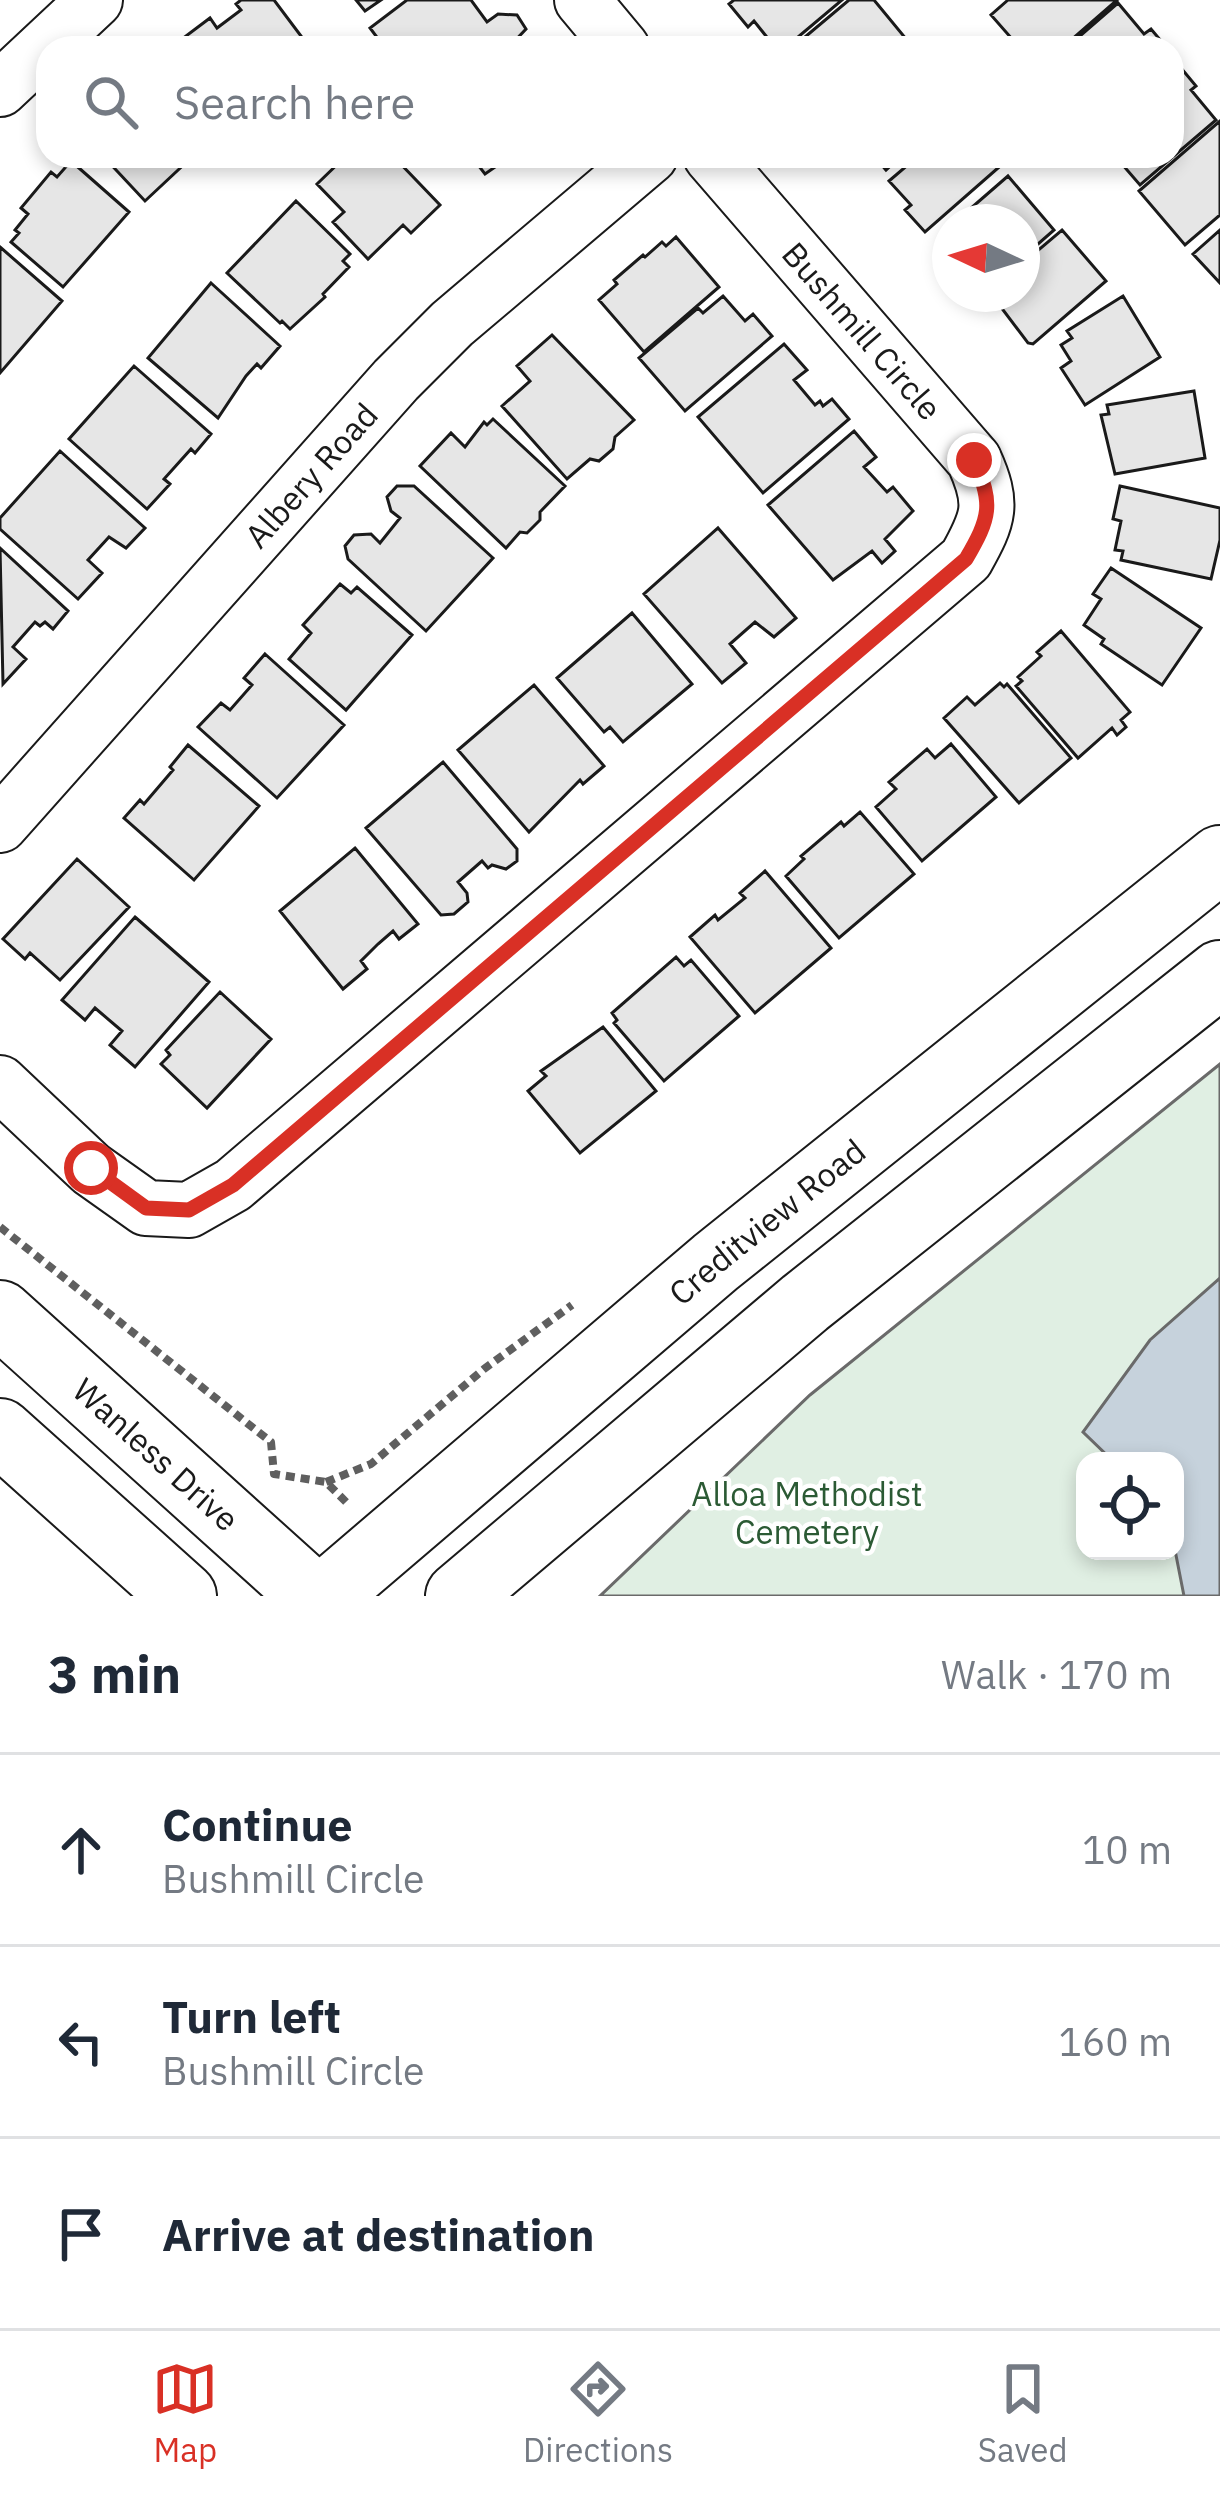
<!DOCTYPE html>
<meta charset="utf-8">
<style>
body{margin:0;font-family:"IBM Plex Sans",sans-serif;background:#f6f6f7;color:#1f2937}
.controls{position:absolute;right:36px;bottom:36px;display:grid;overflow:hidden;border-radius:24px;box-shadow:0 6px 18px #0003}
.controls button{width:108px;height:108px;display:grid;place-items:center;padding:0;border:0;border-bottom:3px solid #e0e1e3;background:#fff;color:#1f2937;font:60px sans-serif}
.compass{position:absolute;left:932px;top:204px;width:108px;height:108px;border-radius:50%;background:#fff;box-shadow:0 6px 18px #0003;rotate:274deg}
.stop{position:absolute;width:36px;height:36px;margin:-27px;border:9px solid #d93025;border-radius:50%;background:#fff}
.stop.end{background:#d93025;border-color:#fff;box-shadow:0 3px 12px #0008}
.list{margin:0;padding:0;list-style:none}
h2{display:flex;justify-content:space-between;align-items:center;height:156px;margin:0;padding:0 48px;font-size:51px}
h2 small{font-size:39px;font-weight:400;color:#747a83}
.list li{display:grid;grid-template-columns:78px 1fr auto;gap:36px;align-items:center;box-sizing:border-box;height:192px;padding:0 48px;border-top:3px solid #e0e1e3}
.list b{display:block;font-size:45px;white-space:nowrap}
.list p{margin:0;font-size:39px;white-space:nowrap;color:#747a83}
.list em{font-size:39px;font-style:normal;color:#747a83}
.icon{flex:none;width:66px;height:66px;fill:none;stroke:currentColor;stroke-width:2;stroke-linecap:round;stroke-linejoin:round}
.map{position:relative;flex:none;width:1220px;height:1596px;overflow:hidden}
.search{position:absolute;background:#fff;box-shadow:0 6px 18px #0003;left:36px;right:36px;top:36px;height:132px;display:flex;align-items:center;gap:30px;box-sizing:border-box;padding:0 42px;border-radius:36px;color:#747a83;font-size:45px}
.sheet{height:732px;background:#fff}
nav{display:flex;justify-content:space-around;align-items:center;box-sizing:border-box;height:168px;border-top:3px solid #e0e1e3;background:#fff;font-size:33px;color:#747a83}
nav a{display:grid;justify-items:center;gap:6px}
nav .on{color:#d93025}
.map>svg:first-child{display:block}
</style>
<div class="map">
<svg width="1220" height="1596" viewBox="0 0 1220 1596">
<rect width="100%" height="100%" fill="#fff"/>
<path fill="#e0efe3" stroke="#6a6a6a" stroke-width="3" fill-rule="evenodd" d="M 1220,1064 L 1220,1596 L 600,1596 L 810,1395 ZM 1085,1461 L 1175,1461 L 1175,1551 L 1085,1551 Z"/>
<path fill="#c6d2dc" stroke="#6a6a6a" stroke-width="3" d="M 1220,1278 L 1220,1596 L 1184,1596 L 1175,1550 L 1175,1461 L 1113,1461 L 1083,1432 L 1150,1340 Z"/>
<path fill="#e6e6e6" stroke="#1a1a1a" stroke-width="3" d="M 274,0 L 310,48 L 181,46 L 185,43 L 182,39 L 210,18 L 217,28 L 241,10 L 236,4 L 241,0 Z
M 356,0 L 381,0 L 365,11 Z
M 407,0 L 471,0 L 487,22 L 498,14 L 517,15 L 526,29 L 508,48 L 385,48 L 370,28 Z
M 734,0 L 842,0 L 785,48 L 778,43 L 774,46 L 754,21 L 748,27 L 729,4 Z
M 849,0 L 874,0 L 907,40 L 898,48 L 805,48 L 811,44 L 805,37 Z
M 1008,0 L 1117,0 L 1062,48 L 1020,48 L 991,15 Z
M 1118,3 L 1144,34 L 1151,29 L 1167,48 L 1066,48 Z
M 1176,62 L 1196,86 L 1191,90 L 1216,120 L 1140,185 L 1115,156 L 1172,156 L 1172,66 Z
M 1220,121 L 1220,215 L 1185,245 L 1139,191 Z
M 103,156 L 193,156 L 145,201 Z
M 346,156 L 393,156 L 440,205 L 411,233 L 403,225 L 368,259 L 333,222 L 344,212 L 317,184 Z
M 471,156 L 511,156 L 485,174 Z
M 874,156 L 901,156 L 886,170 Z
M 908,156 L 1002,156 L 1006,161 L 925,232 L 905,210 L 911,205 L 889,181 L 909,164 L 904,159 Z
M 71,161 L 129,212 L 63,287 L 11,242 L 19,233 L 15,230 L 28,214 L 21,208 L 51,172 L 57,177 Z
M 1008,176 L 1054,230 L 1022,258 L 1022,222 L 955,222 Z
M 296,201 L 350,254 L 343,261 L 349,267 L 323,294 L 325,297 L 290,329 L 282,321 L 280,323 L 227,273 Z
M 1062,230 L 1106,281 L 1033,344 L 1028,343 L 991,294 L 1022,294 L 1022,264 Z
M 1220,230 L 1220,283 L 1193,254 Z
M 676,237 L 719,287 L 644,352 L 599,300 L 617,284 L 614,280 L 643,255 L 645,257 L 662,242 L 666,246 Z
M 0,247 L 62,301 L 0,373 Z
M 211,283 L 280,346 L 261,368 L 257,364 L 246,376 L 218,418 L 148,358 Z
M 723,296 L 745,321 L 753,314 L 772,336 L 685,411 L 639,358 L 698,308 L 703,313 Z
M 1123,296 L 1160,357 L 1085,405 L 1061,368 L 1071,361 L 1061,345 L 1072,338 L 1067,331 Z
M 552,335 L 634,420 L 615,437 L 613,449 L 599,461 L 590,459 L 567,479 L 502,406 L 530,381 L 517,366 Z
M 784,344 L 807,370 L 794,380 L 815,405 L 820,401 L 823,406 L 832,399 L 849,419 L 763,493 L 698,417 Z
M 134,366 L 211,434 L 195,453 L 191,449 L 164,479 L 170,484 L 147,509 L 69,439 Z
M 1194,391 L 1205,458 L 1115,474 L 1101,415 L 1109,414 L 1107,405 Z
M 493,419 L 565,486 L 540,512 L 540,520 L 527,533 L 520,532 L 506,548 L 420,466 L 451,433 L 465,447 L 484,422 L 487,425 Z
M 854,431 L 876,457 L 864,467 L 887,492 L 893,487 L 913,511 L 885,539 L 895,551 L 882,563 L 872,551 L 833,580 L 768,505 Z
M 60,451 L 145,528 L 126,548 L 109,537 L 88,560 L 102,573 L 78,599 L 0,529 L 0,518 Z
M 397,486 L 414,486 L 493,558 L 426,631 L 348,559 L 345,546 L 354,535 L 371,534 L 380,543 L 400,518 L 391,511 L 387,497 Z
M 1120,486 L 1220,508 L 1220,540 L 1211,579 L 1121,560 L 1123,551 L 1115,550 L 1121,521 L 1113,519 Z
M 718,528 L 796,618 L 774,637 L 755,622 L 730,644 L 746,663 L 722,683 L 644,594 Z
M 0,548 L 68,611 L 53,629 L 45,622 L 40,626 L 35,622 L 13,647 L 26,659 L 3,684 Z
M 1111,568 L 1201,628 L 1162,685 L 1101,644 L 1104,639 L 1084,625 L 1101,599 L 1093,594 Z
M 340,584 L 351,593 L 357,587 L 412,635 L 346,710 L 289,659 L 311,633 L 303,625 Z
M 632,613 L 692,684 L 623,742 L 610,727 L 604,732 L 557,678 Z
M 1061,631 L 1130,712 L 1121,720 L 1126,727 L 1117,735 L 1112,728 L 1078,758 L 1016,686 L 1022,681 L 1018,677 L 1041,656 L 1037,652 Z
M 265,654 L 344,725 L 277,798 L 198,727 L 221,703 L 230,710 L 252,685 L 244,678 Z
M 1000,683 L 1004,687 L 1007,684 L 1071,758 L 1019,803 L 944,718 L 967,697 L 975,705 Z
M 534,685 L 604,766 L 583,784 L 580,780 L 529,832 L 458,750 Z
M 951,744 L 996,797 L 922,861 L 876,807 L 896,789 L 889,782 L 927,749 L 935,758 Z
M 188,745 L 259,806 L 194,880 L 124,818 L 140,800 L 144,804 L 173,770 L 170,767 Z
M 443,762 L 517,849 L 517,861 L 506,869 L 492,865 L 488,868 L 482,861 L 458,882 L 467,893 L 468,902 L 454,914 L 441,915 L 366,828 Z
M 860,812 L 914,874 L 839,938 L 786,876 L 804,859 L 801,856 L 841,822 L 844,826 Z
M 355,848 L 418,924 L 399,939 L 393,931 L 378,944 L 361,961 L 367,969 L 343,989 L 280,911 Z
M 77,859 L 129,907 L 60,980 L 30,953 L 25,959 L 3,939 Z
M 765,871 L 831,948 L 755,1013 L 690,937 L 715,915 L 718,920 L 745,898 L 740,893 Z
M 135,917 L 209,982 L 135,1067 L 110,1045 L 122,1031 L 95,1008 L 85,1020 L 62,1000 Z
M 676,957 L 684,966 L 691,960 L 739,1016 L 664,1081 L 614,1023 L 617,1020 L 612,1013 Z
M 220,992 L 271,1039 L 207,1108 L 161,1064 L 170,1055 L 166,1050 Z
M 603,1027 L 656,1091 L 580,1153 L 528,1091 L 546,1076 L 541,1071 Z"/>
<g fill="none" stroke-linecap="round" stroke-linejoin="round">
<defs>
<g id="minor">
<path d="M 582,0 L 622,48"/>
<path d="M 0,89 L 95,0"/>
<path id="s1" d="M 0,825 L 396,380 L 452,324 L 650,156"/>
<path d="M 0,1083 L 91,1169 L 146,1208 L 189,1210 L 233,1185 L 966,559 C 989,518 994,504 974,460 L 711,156"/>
</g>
<g id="major">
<path id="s2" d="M 0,1314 L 313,1596"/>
<path d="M 0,1432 L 183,1596"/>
<path id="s3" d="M 325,1596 L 716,1262 L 1220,859"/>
<path d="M 459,1596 L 805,1303 L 1220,974"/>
</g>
</defs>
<use href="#minor" stroke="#1a1a1a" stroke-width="58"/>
<use href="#major" stroke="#1a1a1a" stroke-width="70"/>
<path stroke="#5f5f5f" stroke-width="8" stroke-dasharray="9 6" stroke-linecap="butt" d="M 0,1227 L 271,1442 L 274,1474 L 326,1482 L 350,1506
M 326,1482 L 371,1464 L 484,1369 L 572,1305"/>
<use href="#minor" stroke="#fff" stroke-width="54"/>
<use href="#major" stroke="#fff" stroke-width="66"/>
</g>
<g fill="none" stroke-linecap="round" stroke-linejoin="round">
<path stroke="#d93025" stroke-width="15" d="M 91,1168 L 146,1208 L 189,1210 L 233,1185 L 966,559 C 990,518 994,504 974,460"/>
</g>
<g text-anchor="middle" stroke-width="9" stroke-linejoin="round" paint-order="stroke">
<g font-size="33" fill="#1a1a1a" stroke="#fff">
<text transform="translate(862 331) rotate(49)" y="12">Bushmill Circle</text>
<text dy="12" stroke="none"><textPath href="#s1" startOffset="468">Albery Road</textPath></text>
<text dy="12" stroke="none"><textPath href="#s3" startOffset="579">Creditview Road</textPath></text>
<text dy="12" stroke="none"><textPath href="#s2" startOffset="210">Wanless Drive</textPath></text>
</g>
<g font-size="33" fill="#2b5a34" stroke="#fff">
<text x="807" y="1506">Alloa Methodist<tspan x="807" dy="38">Cemetery</tspan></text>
</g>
</g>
</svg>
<div class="controls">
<button><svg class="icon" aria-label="locate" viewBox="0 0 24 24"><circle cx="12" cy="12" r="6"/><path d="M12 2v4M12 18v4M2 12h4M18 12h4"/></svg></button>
</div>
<svg class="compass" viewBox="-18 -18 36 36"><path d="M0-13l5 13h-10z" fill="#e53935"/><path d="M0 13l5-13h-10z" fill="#747a83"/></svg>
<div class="stop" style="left:91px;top:1168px"></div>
<div class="stop end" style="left:974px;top:460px"></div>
<div class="search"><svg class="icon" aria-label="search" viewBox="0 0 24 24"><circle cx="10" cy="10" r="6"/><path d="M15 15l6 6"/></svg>Search here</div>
</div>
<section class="sheet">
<h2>3 min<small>Walk · 170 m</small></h2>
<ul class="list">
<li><svg class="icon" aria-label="ahead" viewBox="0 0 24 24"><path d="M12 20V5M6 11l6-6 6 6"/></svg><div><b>Continue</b><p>Bushmill Circle</p></div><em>10 m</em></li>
<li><svg class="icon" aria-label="left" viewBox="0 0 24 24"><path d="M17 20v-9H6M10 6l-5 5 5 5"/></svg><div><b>Turn left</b><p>Bushmill Circle</p></div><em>160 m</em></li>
<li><svg class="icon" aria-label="arrive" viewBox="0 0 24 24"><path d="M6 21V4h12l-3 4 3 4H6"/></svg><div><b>Arrive at destination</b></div></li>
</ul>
</section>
<nav>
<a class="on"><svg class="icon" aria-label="map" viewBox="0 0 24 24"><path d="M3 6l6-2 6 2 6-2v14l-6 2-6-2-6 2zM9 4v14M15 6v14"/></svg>Map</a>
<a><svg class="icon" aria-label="directions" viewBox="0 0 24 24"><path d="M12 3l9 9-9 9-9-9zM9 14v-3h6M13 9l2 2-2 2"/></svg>Directions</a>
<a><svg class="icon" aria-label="saved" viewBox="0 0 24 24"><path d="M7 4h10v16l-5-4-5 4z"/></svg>Saved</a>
</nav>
